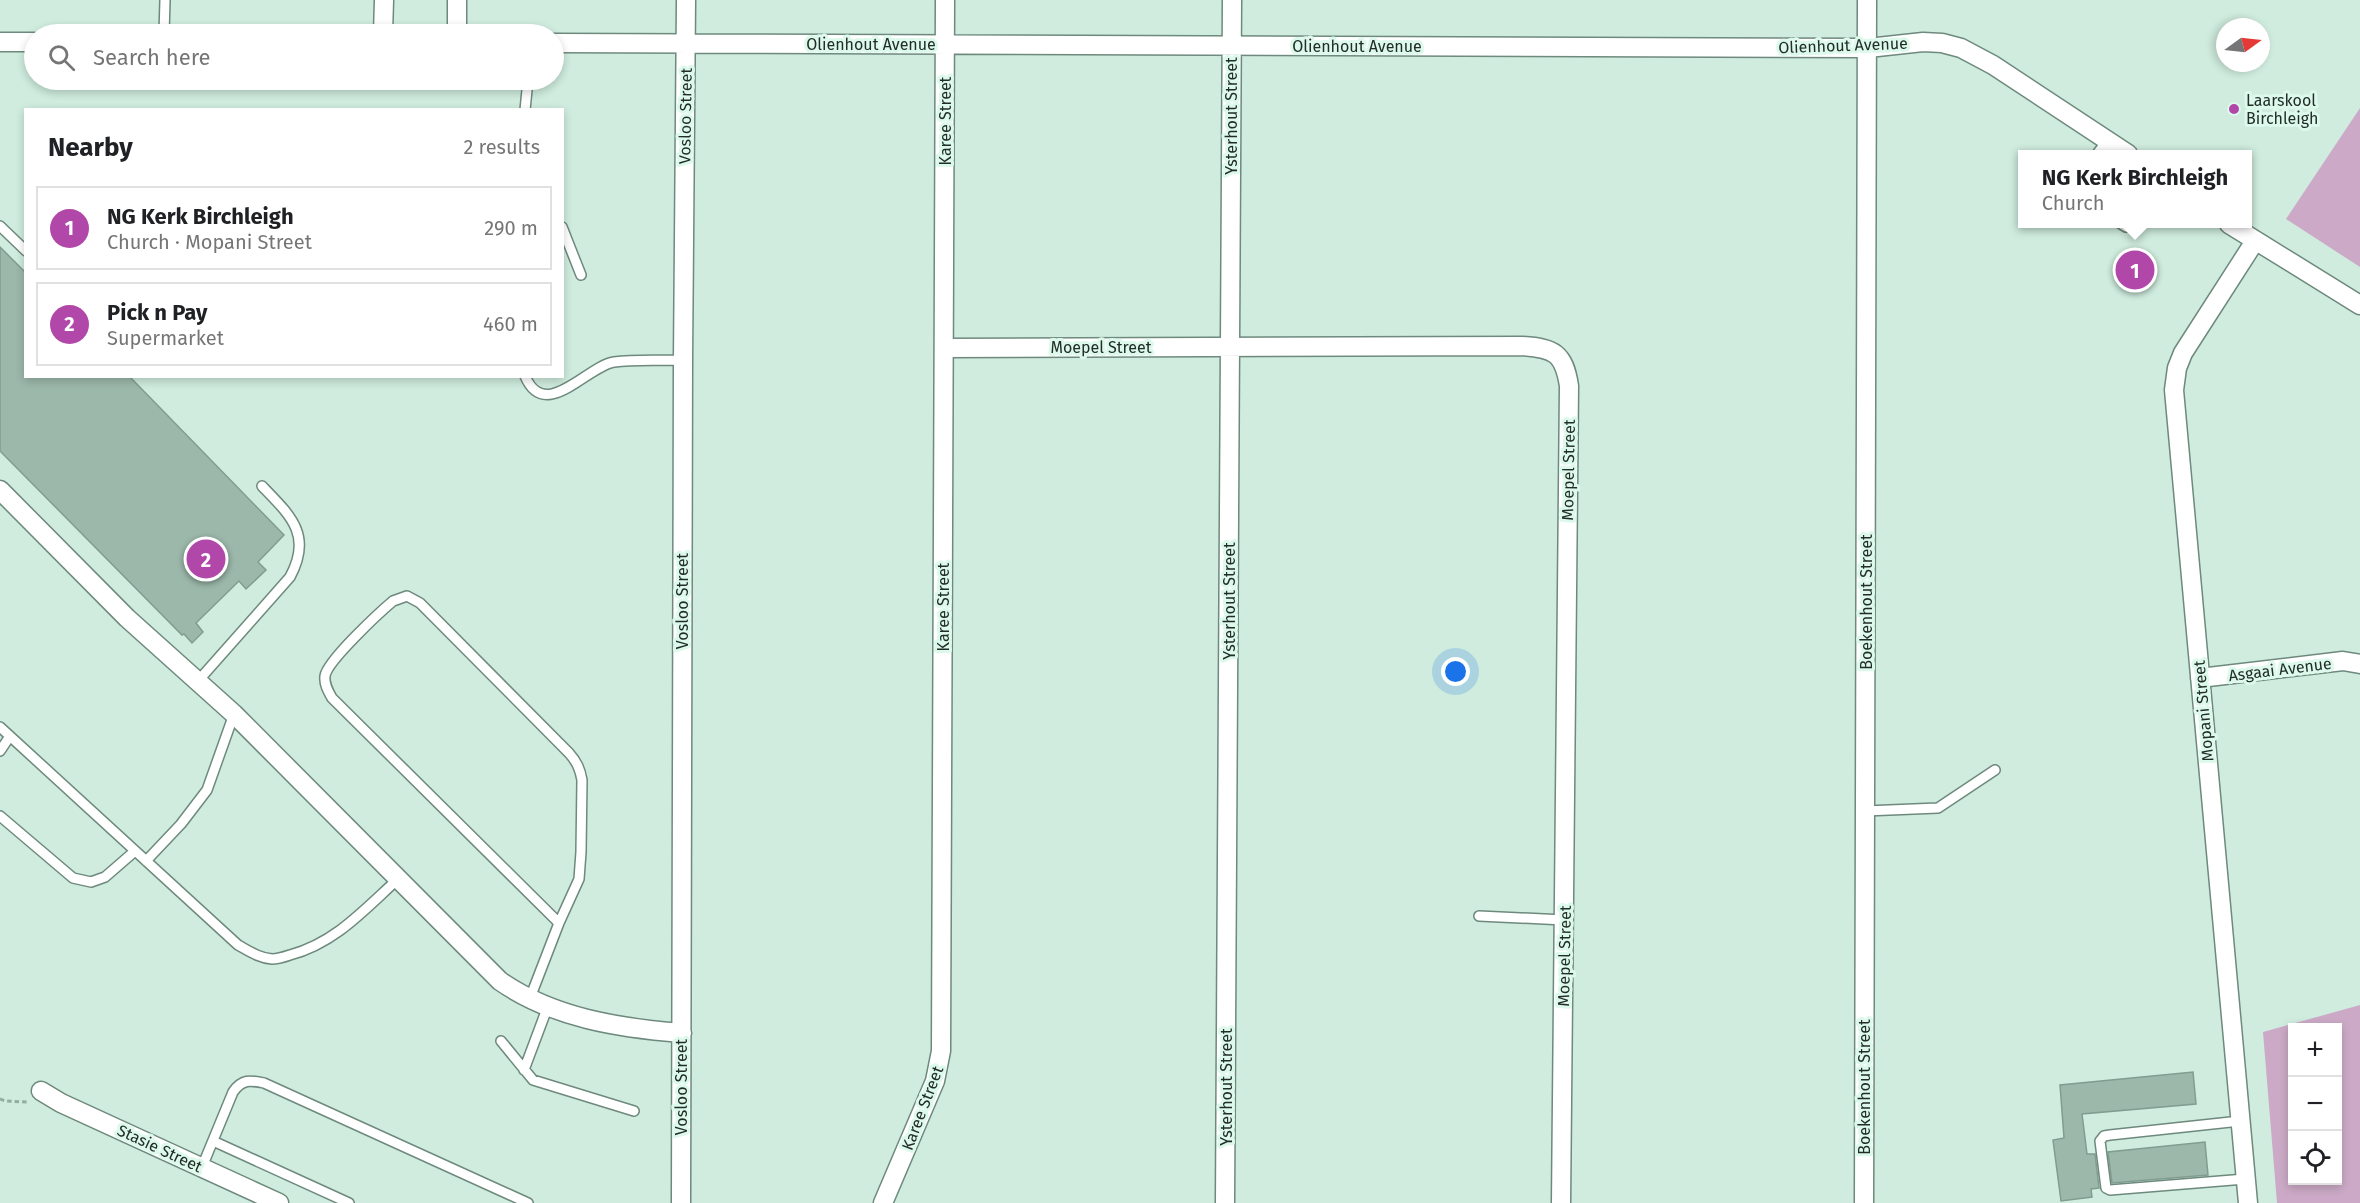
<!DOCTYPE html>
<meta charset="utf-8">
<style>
body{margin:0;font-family:"Fira Sans",sans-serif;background:#f2f2f2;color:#202124}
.controls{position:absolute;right:18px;bottom:18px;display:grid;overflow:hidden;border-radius:0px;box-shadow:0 3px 9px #0003}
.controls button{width:54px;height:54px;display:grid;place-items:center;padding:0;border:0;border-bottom:2px solid #e0e0e0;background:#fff;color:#202124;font:30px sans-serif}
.compass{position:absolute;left:2216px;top:18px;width:54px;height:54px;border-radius:50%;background:#fff;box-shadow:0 3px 9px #0003;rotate:75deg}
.you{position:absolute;left:1456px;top:672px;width:21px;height:21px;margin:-15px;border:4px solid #fff;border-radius:50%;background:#1a73e8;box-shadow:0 0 0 9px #1a73e833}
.badge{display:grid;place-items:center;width:39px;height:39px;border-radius:50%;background:#b148a9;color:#fff;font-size:20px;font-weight:700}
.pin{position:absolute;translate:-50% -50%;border:3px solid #fff;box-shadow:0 2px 6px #0006}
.popup{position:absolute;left:2018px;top:150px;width:234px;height:78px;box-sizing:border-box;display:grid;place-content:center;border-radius:0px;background:#fff;filter:drop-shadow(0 2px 4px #0005);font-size:20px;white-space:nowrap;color:#757577}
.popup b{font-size:22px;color:#202124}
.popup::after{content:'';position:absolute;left:50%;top:100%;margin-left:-12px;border:12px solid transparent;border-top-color:#fff}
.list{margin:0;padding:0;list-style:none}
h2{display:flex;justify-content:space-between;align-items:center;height:78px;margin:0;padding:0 24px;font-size:26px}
h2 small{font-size:20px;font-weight:400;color:#757577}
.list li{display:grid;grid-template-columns:39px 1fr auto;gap:18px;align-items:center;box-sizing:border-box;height:84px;margin:0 12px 12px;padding:0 12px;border:2px solid #e0e0e0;border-radius:0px}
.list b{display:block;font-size:22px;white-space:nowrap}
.list p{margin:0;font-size:20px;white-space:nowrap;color:#757577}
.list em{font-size:20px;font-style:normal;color:#757577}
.icon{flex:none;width:33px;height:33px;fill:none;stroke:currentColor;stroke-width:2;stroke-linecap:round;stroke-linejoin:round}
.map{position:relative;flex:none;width:2360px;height:1203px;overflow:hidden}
.search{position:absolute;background:#fff;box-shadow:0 3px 9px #0003;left:24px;top:24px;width:540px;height:66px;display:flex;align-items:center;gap:15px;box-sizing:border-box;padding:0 21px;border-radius:33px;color:#757577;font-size:22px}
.panel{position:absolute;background:#fff;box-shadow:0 3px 9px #0003;left:24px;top:108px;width:540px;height:270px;border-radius:0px}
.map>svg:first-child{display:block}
</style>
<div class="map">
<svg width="2360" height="1203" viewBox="0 0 2360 1203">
<rect width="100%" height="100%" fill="#cfecde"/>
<path fill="#ccaac7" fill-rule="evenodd" d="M 2360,108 L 2360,267 L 2286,219 Z
M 2360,1005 L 2360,1203 L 2277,1203 L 2263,1032 ZM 2292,1028 L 2338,1028 L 2338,1180 L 2292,1180 Z"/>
<path fill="#9cb8ab" stroke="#819c90" stroke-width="1.5" d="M 0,247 L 26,273 L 26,376 L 129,376 L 284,535 L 258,562 L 266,570 L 246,589 L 239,581 L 196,623 L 203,632 L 192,643 L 184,634 L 182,635 L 0,451 Z
M 2193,1072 L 2196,1104 L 2082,1114 L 2087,1154 L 2095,1154 L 2099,1188 L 2091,1189 L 2092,1197 L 2061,1201 L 2053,1140 L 2064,1138 L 2060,1085 Z
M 2205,1142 L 2208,1175 L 2112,1183 L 2108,1152 Z"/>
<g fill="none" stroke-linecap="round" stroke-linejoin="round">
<defs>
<path id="lane" d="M 164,34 L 165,0
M 525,110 L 528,80
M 2097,154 L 2107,141
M 2121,224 L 2126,227
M 0,226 L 26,251
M 562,227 L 581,275
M 525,376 C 545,423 587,366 614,362 C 636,359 660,361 683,360
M 198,681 L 290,577 C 313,535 290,515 262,486
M 0,727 L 238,945 C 249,951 259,958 272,959 C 277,959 284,957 290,955 C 335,943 364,910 398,879
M 0,751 L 10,736
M 1865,811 L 1938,808 L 1995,770
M 0,816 L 73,878 L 91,882 L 105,877 L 135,851
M 146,861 L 181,824 L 207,790 L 234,714
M 1479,916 L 1564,920
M 530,998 L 559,923 L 579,879 L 581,852 L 582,780 C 580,769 577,762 569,753 L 420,603 L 407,596 L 393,601 C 380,612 327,661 325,676 C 324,684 328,691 332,698 L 559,923
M 501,1041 L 533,1080 L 634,1111
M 524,1070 L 548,1006
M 2240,1121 L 2110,1135 L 2104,1136 L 2100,1141 L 2106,1188 L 2110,1190 L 2245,1179
M 213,1141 L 349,1203
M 202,1167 L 233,1092 C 242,1079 250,1080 264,1083 L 528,1203"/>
<path id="street" d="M 383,34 L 384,0
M 457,34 L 457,0
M 0,42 L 34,42
M 554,43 L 1868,48 L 1923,42 L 1942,43 L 1961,48 L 1993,65 L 2128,154
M 2229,224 L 2360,305
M 944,348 L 1522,346 C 1554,348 1564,353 1569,386 L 1561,1203
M 0,490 L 127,618 L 234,714 L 500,981 C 553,1018 619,1028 682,1033
M 2200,678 L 2343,661 L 2360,664
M 41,1091 L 61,1103 L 279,1203
M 681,1203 L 683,360 L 686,0
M 883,1203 L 935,1081 L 941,1051 L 945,0
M 1225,1203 L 1232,0
M 1864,1203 L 1867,0
M 2248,1203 L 2174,390 L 2177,368 L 2183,353 L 2255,241"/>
</defs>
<use href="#lane" stroke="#6e897d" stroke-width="12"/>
<use href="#street" stroke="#6e897d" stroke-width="21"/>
<path stroke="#95aca1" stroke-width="3" stroke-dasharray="4.5 3" stroke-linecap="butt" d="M 0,1099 L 5,1101 L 27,1102"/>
<use href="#lane" stroke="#fff" stroke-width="9"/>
<use href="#street" stroke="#fff" stroke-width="18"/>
</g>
<circle fill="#b148a9" stroke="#dcf9eb" stroke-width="2" cx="2234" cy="109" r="6"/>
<g text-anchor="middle" stroke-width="6" stroke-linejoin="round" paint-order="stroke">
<g font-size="16" fill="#222d28" stroke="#dcf9eb">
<text x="871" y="50">Olienhout Avenue</text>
<text transform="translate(1843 45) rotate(-2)" y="6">Olienhout Avenue</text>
<text x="1357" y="52">Olienhout Avenue</text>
<text transform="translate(685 116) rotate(-89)" y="6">Vosloo Street</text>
<text transform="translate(1231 116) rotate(-90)" y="6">Ysterhout Street</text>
<text transform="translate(945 121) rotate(-90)" y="6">Karee Street</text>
<text x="1101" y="353">Moepel Street</text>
<text transform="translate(1568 470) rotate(-89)" y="6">Moepel Street</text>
<text transform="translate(682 601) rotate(-90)" y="6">Vosloo Street</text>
<text transform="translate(1229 601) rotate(-90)" y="6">Ysterhout Street</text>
<text transform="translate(1866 602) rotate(-90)" y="6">Boekenhout Street</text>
<text transform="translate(943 607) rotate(-90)" y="6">Karee Street</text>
<text transform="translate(2280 669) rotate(-7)" y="6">Asgaai Avenue</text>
<text transform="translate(2203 711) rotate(-95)" y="6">Mopani Street</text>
<text transform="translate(1564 956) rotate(-89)" y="6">Moepel Street</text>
<text transform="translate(681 1087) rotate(-90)" y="6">Vosloo Street</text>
<text transform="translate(1226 1087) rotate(-90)" y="6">Ysterhout Street</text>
<text transform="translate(1864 1087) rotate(-90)" y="6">Boekenhout Street</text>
<text transform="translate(922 1108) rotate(-69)" y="6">Karee Street</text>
<text transform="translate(160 1148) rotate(25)" y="6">Stasie Street</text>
</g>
<g font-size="16" fill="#222d28" stroke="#dcf9eb" text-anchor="start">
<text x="2246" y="106">Laarskool<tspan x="2246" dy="18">Birchleigh</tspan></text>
</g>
</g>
</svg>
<div class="controls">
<button>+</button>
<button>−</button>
<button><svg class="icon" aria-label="locate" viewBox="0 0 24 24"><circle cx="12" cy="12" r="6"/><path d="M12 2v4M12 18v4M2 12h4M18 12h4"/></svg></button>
</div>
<svg class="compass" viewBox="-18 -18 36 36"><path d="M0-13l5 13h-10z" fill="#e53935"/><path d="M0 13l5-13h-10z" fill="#757577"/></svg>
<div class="you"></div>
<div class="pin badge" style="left:2135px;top:270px">1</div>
<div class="popup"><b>NG Kerk Birchleigh</b>Church</div>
<div class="pin badge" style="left:206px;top:559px">2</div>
<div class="search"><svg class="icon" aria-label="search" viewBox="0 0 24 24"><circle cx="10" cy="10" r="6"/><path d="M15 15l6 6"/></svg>Search here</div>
<section class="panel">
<h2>Nearby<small>2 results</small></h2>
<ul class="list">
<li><span class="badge">1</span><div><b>NG Kerk Birchleigh</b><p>Church · Mopani Street</p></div><em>290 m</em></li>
<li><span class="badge">2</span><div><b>Pick n Pay</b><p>Supermarket</p></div><em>460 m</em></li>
</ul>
</section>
</div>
